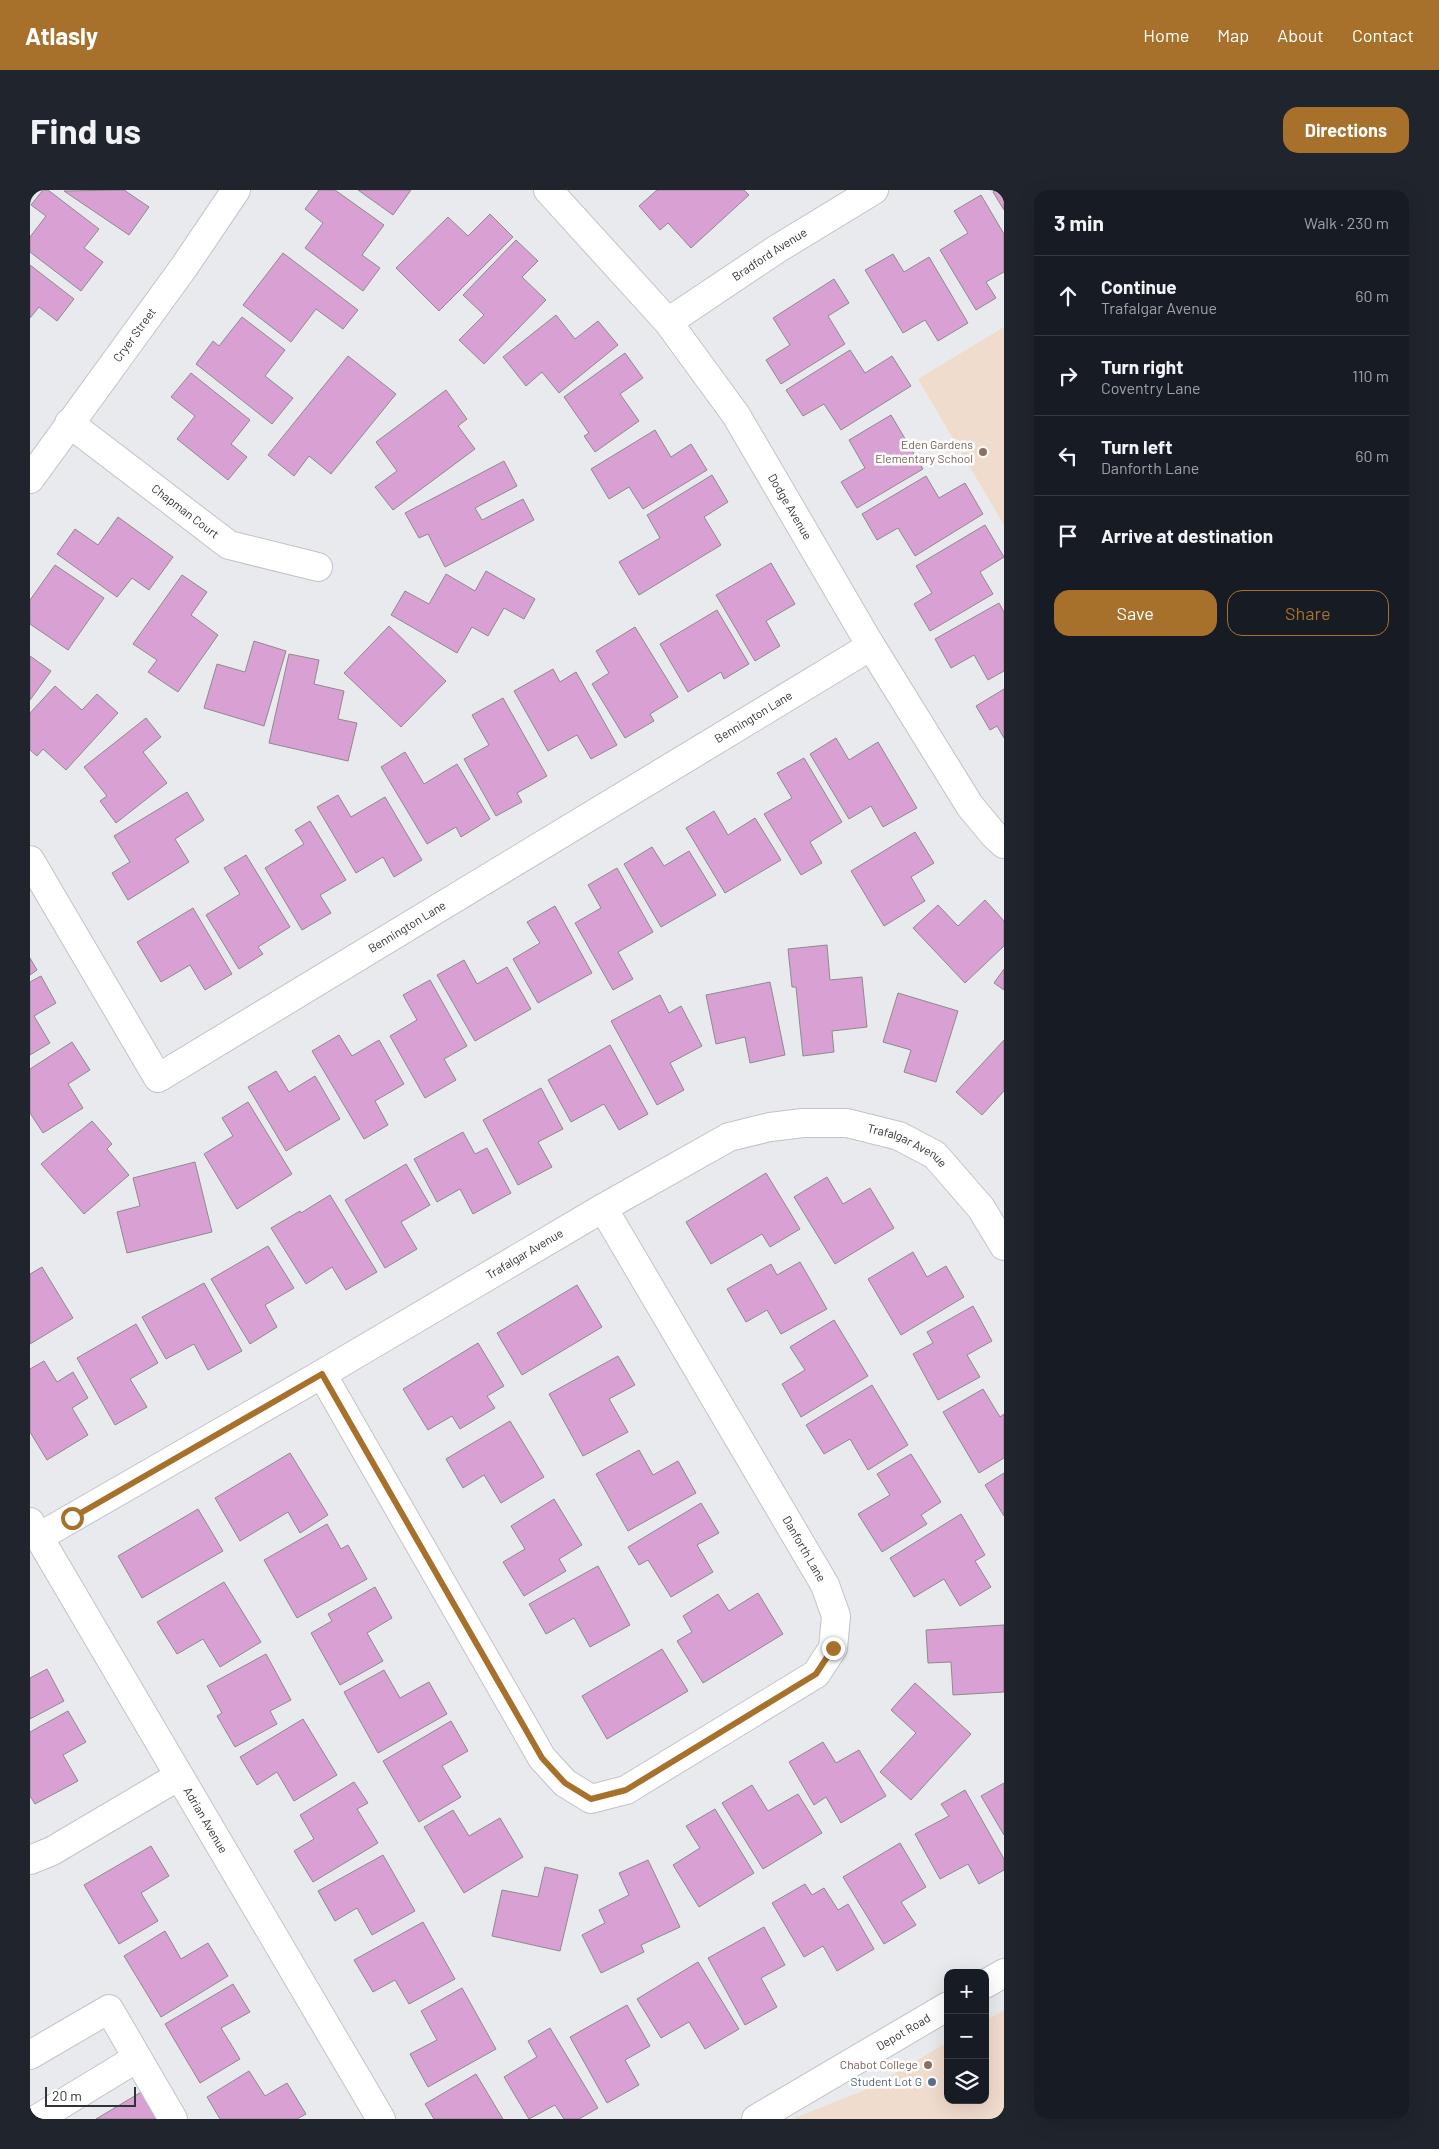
<!DOCTYPE html>
<meta charset="utf-8">
<style>
body{margin:0;font-family:Barlow,sans-serif;background:#20242c;color:#f1f3f6}
.controls{position:absolute;right:15px;bottom:15px;display:grid;overflow:hidden;border-radius:10px;box-shadow:0 5px 20px #0002}
.controls button{width:45px;height:45px;display:grid;place-items:center;padding:0;border:0;border-bottom:1px solid #363941;background:#171b24;color:#f1f3f6;font:25px sans-serif}
.scale{position:absolute;left:15px;bottom:12px;width:91px;box-sizing:border-box;padding-left:5px;border:2px solid #323334;border-top:0;font-size:14px;line-height:18px;white-space:nowrap;color:#323334;-webkit-text-stroke:4px #fff;paint-order:stroke}
.stop{position:absolute;width:15px;height:15px;margin:-11px;border:4px solid #a7712c;border-radius:50%;background:#fff}
.stop.end{background:#a7712c;border-color:#fff;box-shadow:0 1px 5px #0008}
.list{margin:0;padding:0;list-style:none}
h2{display:flex;justify-content:space-between;align-items:center;height:65px;margin:0;padding:0 20px;font-size:21px}
h2 small{font-size:16px;font-weight:400;color:#9ea1a6}
.list li{display:grid;grid-template-columns:32px 1fr auto;gap:15px;align-items:center;box-sizing:border-box;height:80px;padding:0 20px;border-top:1px solid #363941}
.list b{display:block;font-size:19px;white-space:nowrap}
.list p{margin:0;font-size:16px;white-space:nowrap;color:#9ea1a6}
.list em{font-size:16px;font-style:normal;color:#9ea1a6}
.actions{display:flex;gap:10px;padding:15px 20px}
.actions a{flex:1;padding:11px 0;border:1px solid #a7712c;border-radius:15px;text-align:center;font-size:18px;color:#a7712c}
.actions .main{background:#a7712c;color:#fff}
.icon{flex:none;width:28px;height:28px;fill:none;stroke:currentColor;stroke-width:2;stroke-linecap:round;stroke-linejoin:round}
.map{position:relative;flex:none;width:974px;height:1929px;overflow:hidden;border-radius:15px}
header{display:flex;align-items:center;gap:30px;box-sizing:border-box;height:70px;padding:0 25px;background:#a7712c;color:#fff}
header strong{font-size:24px}
nav{display:flex;gap:28px;margin-inline-start:auto;font-size:18px}
.intro{display:flex;align-items:center;justify-content:space-between;box-sizing:border-box;height:120px;padding:0 30px}
h1{margin:0;font-size:35px}
.button{padding:12px 22px;border-radius:15px;background:#a7712c;color:#fff;font-size:18px;font-weight:700}
main{display:flex;gap:30px;padding:0 30px}
aside{flex:1;background:#171b24;border-radius:15px;box-shadow:0 5px 20px #0002}
.map>svg:first-child{display:block}
</style>
<header>
<strong>Atlasly</strong>
<nav><a>Home</a><a>Map</a><a>About</a><a>Contact</a></nav>
</header>
<div class="intro"><h1>Find us</h1><a class="button">Directions</a></div>
<main>
<div class="map">
<svg width="974" height="1929" viewBox="0 0 974 1929">
<rect width="100%" height="100%" fill="#e9eaee"/>
<path fill="#f0dccd" d="M 974,137 L 974,335 L 888,189 Z
M 974,1820 L 974,1929 L 762,1929 L 840,1898 L 918,1852 L 918,1910 L 955,1910 L 955,1831 Z"/>
<path fill="#d9a0d4" stroke="#8e8a8d" d="M 13,0 L 18,0 L 69,39 L 54,58 L 73,72 L 51,101 L 0,62 L 0,47 L 16,26 L 1,15 Z
M 94,0 L 119,17 L 99,45 L 34,1 Z
M 289,0 L 305,0 L 354,35 L 332,65 L 350,78 L 333,101 L 275,58 L 293,33 L 275,19 Z
M 328,0 L 381,0 L 363,25 Z
M 627,0 L 714,0 L 719,5 L 661,58 L 638,33 L 630,40 L 609,16 Z
M 967,0 L 974,0 L 974,20 L 963,2 Z
M 951,5 L 974,44 L 974,82 L 956,92 L 966,108 L 946,120 L 910,60 L 938,43 L 924,21 Z
M 460,24 L 483,47 L 409,121 L 366,78 L 418,27 L 438,46 Z
M 486,50 L 508,71 L 492,87 L 516,110 L 454,174 L 429,150 L 454,125 L 433,105 Z
M 253,63 L 328,120 L 313,139 L 286,119 L 261,152 L 213,115 Z
M 863,64 L 874,82 L 899,67 L 938,133 L 908,151 L 895,130 L 873,143 L 835,80 Z
M 0,75 L 44,109 L 27,131 L 9,117 L 0,128 Z
M 804,89 L 819,113 L 798,126 L 815,154 L 751,194 L 736,170 L 760,155 L 743,128 Z
M 526,125 L 545,149 L 568,131 L 588,155 L 529,203 L 512,182 L 496,196 L 473,167 Z
M 212,127 L 255,160 L 235,186 L 263,208 L 242,234 L 166,174 L 183,151 L 189,156 Z
M 820,160 L 835,183 L 862,166 L 881,196 L 811,240 L 794,214 L 773,226 L 756,200 Z
M 595,163 L 613,188 L 590,204 L 609,231 L 565,262 L 554,246 L 559,243 L 534,207 Z
M 318,166 L 366,204 L 301,284 L 279,266 L 264,286 L 238,265 Z
M 161,183 L 220,230 L 201,254 L 217,267 L 198,290 L 147,249 L 165,226 L 141,207 Z
M 416,200 L 437,229 L 428,236 L 445,259 L 363,320 L 345,297 L 367,281 L 346,252 Z
M 861,225 L 893,279 L 827,318 L 811,292 L 835,278 L 819,250 Z
M 625,240 L 641,267 L 661,254 L 677,280 L 613,319 L 599,297 L 579,309 L 561,279 Z
M 474,271 L 487,296 L 445,318 L 452,330 L 493,309 L 504,330 L 415,377 L 398,344 L 389,348 L 375,323 Z
M 682,285 L 698,312 L 674,327 L 691,355 L 609,405 L 589,372 L 630,348 L 617,325 Z
M 896,286 L 909,308 L 935,293 L 953,324 L 885,366 L 868,338 L 847,350 L 832,324 Z
M 88,327 L 143,367 L 119,400 L 102,388 L 87,407 L 27,364 L 45,339 L 68,355 Z
M 955,335 L 974,367 L 950,382 L 963,404 L 900,441 L 884,414 L 902,403 L 886,376 Z
M 741,373 L 765,414 L 736,431 L 750,456 L 725,471 L 686,405 Z
M 25,375 L 74,408 L 38,460 L 0,434 L 0,410 Z
M 456,381 L 505,409 L 494,429 L 474,418 L 458,446 L 442,437 L 427,463 L 361,425 L 375,401 L 399,414 L 416,384 L 445,401 Z
M 152,385 L 177,402 L 161,425 L 188,445 L 148,502 L 118,482 L 127,470 L 103,454 Z
M 969,413 L 974,422 L 974,481 L 958,490 L 944,465 L 921,478 L 905,449 Z
M 687,420 L 719,474 L 694,489 L 691,482 L 658,502 L 630,454 Z
M 359,436 L 416,491 L 371,537 L 314,483 Z
M 605,437 L 648,507 L 620,524 L 624,531 L 595,548 L 562,494 L 579,483 L 566,461 Z
M 224,451 L 256,461 L 234,536 L 174,518 L 187,474 L 215,482 Z
M 259,464 L 289,470 L 284,494 L 314,501 L 308,529 L 327,533 L 318,571 L 239,553 Z
M 0,466 L 21,481 L 0,510 Z
M 523,479 L 530,492 L 546,482 L 587,555 L 561,569 L 547,545 L 518,561 L 484,501 Z
M 25,496 L 52,520 L 67,504 L 88,523 L 36,580 L 13,559 L 7,566 L 0,560 L 0,523 Z
M 974,499 L 974,548 L 967,536 L 960,540 L 946,516 Z
M 473,508 L 517,586 L 487,603 L 492,612 L 466,626 L 434,569 L 459,555 L 442,525 Z
M 116,528 L 131,547 L 113,562 L 137,593 L 86,633 L 70,611 L 77,606 L 54,577 Z
M 806,548 L 819,570 L 848,552 L 887,618 L 853,637 L 841,616 L 819,629 L 780,564 Z
M 375,562 L 394,594 L 427,574 L 460,629 L 431,647 L 426,637 L 397,654 L 351,577 Z
M 774,568 L 812,632 L 780,652 L 792,673 L 771,685 L 734,624 L 762,608 L 747,583 Z
M 157,602 L 174,630 L 145,649 L 159,672 L 98,710 L 82,683 L 100,672 L 84,646 Z
M 308,605 L 321,627 L 355,607 L 392,670 L 364,687 L 353,667 L 326,683 L 287,617 Z
M 684,621 L 698,645 L 725,628 L 751,670 L 695,703 L 656,638 Z
M 280,631 L 316,690 L 290,705 L 301,723 L 272,740 L 235,678 L 274,654 L 265,640 Z
M 885,642 L 904,673 L 881,687 L 895,711 L 854,736 L 821,681 Z
M 622,657 L 634,676 L 659,661 L 686,705 L 631,737 L 594,674 Z
M 216,665 L 260,737 L 228,757 L 233,764 L 209,779 L 176,725 L 210,704 L 194,678 Z
M 587,678 L 623,742 L 588,762 L 603,789 L 583,800 L 545,733 L 571,718 L 558,695 Z
M 955,710 L 974,731 L 974,756 L 935,793 L 883,738 L 908,715 L 928,736 Z
M 525,716 L 562,783 L 508,813 L 483,769 L 510,753 L 497,732 Z
M 163,718 L 202,784 L 175,800 L 160,775 L 131,792 L 107,752 Z
M 797,755 L 800,790 L 832,787 L 837,837 L 802,841 L 804,862 L 773,866 L 766,797 L 762,797 L 758,759 Z
M 0,768 L 7,780 L 0,785 Z
M 434,770 L 447,794 L 477,777 L 501,819 L 445,851 L 407,785 Z
M 974,779 L 974,800 L 964,793 Z
M 11,786 L 26,813 L 4,826 L 20,853 L 0,865 L 0,792 Z
M 400,790 L 437,856 L 414,869 L 426,890 L 395,908 L 360,846 L 387,830 L 373,805 Z
M 740,792 L 755,865 L 720,873 L 715,847 L 686,854 L 676,805 Z
M 868,803 L 928,821 L 906,892 L 874,882 L 881,860 L 853,852 Z
M 630,805 L 639,823 L 651,816 L 672,856 L 640,873 L 654,900 L 627,915 L 581,831 Z
M 309,845 L 322,866 L 349,850 L 374,894 L 345,911 L 358,935 L 334,949 L 282,861 Z
M 974,850 L 974,901 L 952,925 L 926,902 Z
M 42,852 L 60,880 L 38,894 L 53,918 L 13,943 L 0,923 L 0,879 Z
M 580,855 L 618,924 L 589,940 L 574,914 L 541,932 L 518,890 Z
M 246,881 L 259,902 L 285,886 L 310,929 L 256,961 L 218,897 Z
M 511,898 L 533,939 L 508,952 L 522,977 L 488,995 L 453,930 Z
M 218,912 L 262,984 L 207,1019 L 174,964 L 203,946 L 192,928 Z
M 62,931 L 82,954 L 77,959 L 99,985 L 54,1024 L 11,974 Z
M 433,942 L 445,964 L 457,958 L 481,1003 L 443,1024 L 430,999 L 407,1012 L 384,969 Z
M 165,972 L 182,1042 L 97,1063 L 87,1022 L 110,1016 L 103,988 Z
M 376,974 L 400,1015 L 371,1032 L 387,1059 L 355,1078 L 315,1010 Z
M 736,983 L 770,1039 L 740,1057 L 732,1044 L 681,1074 L 656,1032 Z
M 797,987 L 813,1014 L 840,998 L 864,1038 L 805,1074 L 764,1007 Z
M 300,1005 L 347,1082 L 316,1100 L 302,1077 L 276,1094 L 241,1038 L 270,1021 L 271,1023 Z
M 238,1056 L 264,1098 L 235,1115 L 247,1137 L 220,1154 L 181,1089 Z
M 883,1062 L 897,1087 L 916,1076 L 934,1107 L 871,1145 L 838,1089 Z
M 770,1072 L 797,1119 L 751,1144 L 737,1120 L 716,1132 L 697,1099 L 741,1074 L 747,1085 Z
M 12,1077 L 43,1128 L 0,1154 L 0,1084 Z
M 174,1093 L 212,1161 L 178,1180 L 164,1154 L 136,1169 L 112,1127 Z
M 547,1095 L 572,1137 L 492,1185 L 467,1143 Z
M 943,1116 L 962,1151 L 937,1165 L 950,1187 L 908,1210 L 883,1164 L 903,1153 L 897,1142 Z
M 804,1130 L 838,1186 L 771,1227 L 752,1194 L 775,1180 L 760,1157 Z
M 106,1134 L 128,1173 L 100,1189 L 117,1217 L 85,1235 L 47,1168 Z
M 448,1153 L 474,1196 L 457,1206 L 465,1218 L 430,1239 L 422,1226 L 398,1240 L 373,1199 Z
M 588,1166 L 605,1195 L 579,1209 L 598,1242 L 553,1266 L 519,1204 Z
M 14,1171 L 27,1192 L 43,1182 L 58,1208 L 42,1218 L 58,1245 L 17,1270 L 0,1242 L 0,1179 Z
M 842,1195 L 878,1255 L 838,1280 L 820,1249 L 794,1264 L 776,1235 Z
M 953,1199 L 970,1227 L 974,1224 L 974,1268 L 949,1283 L 913,1222 Z
M 480,1231 L 514,1287 L 471,1313 L 454,1285 L 433,1298 L 416,1269 Z
M 609,1260 L 623,1285 L 648,1271 L 666,1303 L 598,1341 L 566,1284 Z
M 260,1263 L 298,1325 L 270,1343 L 258,1322 L 210,1351 L 185,1308 Z
M 881,1264 L 911,1312 L 891,1325 L 897,1334 L 852,1362 L 828,1324 L 860,1305 L 847,1284 Z
M 974,1283 L 974,1326 L 955,1295 Z
M 524,1309 L 552,1355 L 529,1369 L 536,1381 L 494,1406 L 473,1372 L 495,1359 L 481,1336 Z
M 671,1313 L 689,1343 L 667,1355 L 683,1382 L 641,1407 L 618,1370 L 609,1375 L 598,1357 Z
M 168,1319 L 193,1361 L 112,1408 L 88,1366 Z
M 931,1324 L 955,1365 L 945,1371 L 961,1397 L 930,1416 L 914,1389 L 884,1407 L 860,1368 Z
M 297,1334 L 311,1359 L 318,1355 L 337,1389 L 267,1428 L 234,1370 Z
M 568,1376 L 600,1435 L 560,1457 L 544,1428 L 516,1444 L 499,1414 Z
M 194,1392 L 231,1452 L 190,1477 L 173,1449 L 147,1464 L 127,1432 Z
M 345,1397 L 362,1428 L 337,1443 L 353,1471 L 310,1495 L 281,1443 L 302,1431 L 298,1424 Z
M 728,1403 L 753,1444 L 673,1493 L 647,1451 L 662,1442 L 653,1426 L 688,1404 L 699,1421 Z
M 974,1435 L 974,1502 L 923,1505 L 921,1472 L 898,1473 L 896,1440 Z
M 632,1459 L 658,1501 L 577,1549 L 552,1506 Z
M 236,1464 L 261,1510 L 240,1521 L 247,1534 L 205,1557 L 187,1526 L 192,1523 L 177,1496 Z
M 17,1479 L 34,1511 L 0,1529 L 0,1488 Z
M 354,1480 L 370,1508 L 399,1492 L 417,1524 L 348,1563 L 314,1502 Z
M 885,1493 L 941,1544 L 881,1610 L 850,1582 L 886,1543 L 861,1520 Z
M 38,1521 L 56,1552 L 33,1565 L 48,1591 L 5,1614 L 0,1606 L 0,1542 Z
M 273,1529 L 307,1585 L 264,1611 L 247,1582 L 227,1595 L 210,1567 Z
M 421,1531 L 438,1561 L 412,1576 L 431,1607 L 389,1632 L 353,1571 Z
M 793,1552 L 806,1573 L 829,1560 L 856,1606 L 811,1633 L 796,1607 L 784,1615 L 759,1572 Z
M 324,1592 L 338,1613 L 327,1619 L 348,1653 L 283,1692 L 264,1661 L 284,1649 L 270,1625 Z
M 974,1593 L 974,1645 L 951,1606 Z
M 722,1595 L 738,1621 L 768,1604 L 792,1643 L 733,1679 L 692,1613 Z
M 935,1600 L 974,1669 L 974,1680 L 949,1694 L 938,1674 L 910,1689 L 885,1644 L 919,1626 L 911,1614 Z
M 685,1619 L 724,1683 L 669,1717 L 643,1675 L 670,1658 L 656,1636 Z
M 423,1620 L 439,1646 L 470,1628 L 493,1667 L 434,1703 L 394,1637 Z
M 870,1653 L 896,1697 L 871,1712 L 886,1735 L 854,1754 L 813,1687 Z
M 121,1656 L 139,1686 L 111,1703 L 128,1731 L 89,1754 L 54,1695 Z
M 353,1665 L 385,1721 L 342,1745 L 327,1718 L 305,1731 L 288,1701 Z
M 618,1670 L 650,1737 L 611,1755 L 614,1762 L 571,1783 L 552,1745 L 575,1733 L 569,1720 L 599,1705 L 589,1683 Z
M 515,1677 L 548,1685 L 530,1761 L 462,1746 L 472,1700 L 508,1707 Z
M 775,1694 L 782,1705 L 794,1698 L 808,1720 L 818,1714 L 844,1759 L 807,1781 L 793,1756 L 774,1767 L 742,1713 Z
M 393,1732 L 425,1789 L 379,1814 L 365,1790 L 343,1802 L 324,1770 Z
M 734,1737 L 755,1775 L 731,1788 L 747,1817 L 715,1835 L 678,1768 Z
M 135,1741 L 151,1769 L 178,1753 L 198,1786 L 131,1827 L 94,1766 Z
M 668,1772 L 709,1839 L 675,1859 L 659,1832 L 631,1848 L 607,1809 Z
M 203,1794 L 220,1822 L 191,1838 L 210,1869 L 170,1893 L 135,1834 Z
M 432,1798 L 466,1859 L 398,1897 L 380,1864 L 407,1850 L 391,1821 Z
M 597,1815 L 620,1856 L 595,1870 L 609,1895 L 577,1913 L 540,1847 Z
M 520,1838 L 568,1918 L 549,1929 L 534,1929 L 525,1915 L 499,1929 L 474,1887 L 507,1867 L 498,1851 Z
M 219,1881 L 235,1906 L 257,1893 L 276,1924 L 267,1929 L 190,1929 L 177,1907 Z
M 446,1884 L 473,1929 L 404,1929 L 395,1914 Z
M 113,1901 L 129,1929 L 66,1929 Z"/>
<g fill="none" stroke-linecap="round" stroke-linejoin="round">
<defs>
<g id="minor">
<path id="s1" d="M 518,0 L 638,132 L 706,225 L 841,456 L 940,616 L 964,645 L 974,654"/>
<path id="s2" d="M 638,132 L 747,59 L 844,0"/>
<path id="s3" d="M 39,233 L 199,355 L 288,377"/>
<path id="s4" d="M 0,289 L 154,77 L 206,0"/>
<path id="s5" d="M 0,670 L 128,888 L 841,456"/>
<path d="M 292,1184 L 512,1568 L 535,1593 L 561,1609 L 596,1600 L 786,1484 L 803,1458 L 806,1426 L 795,1395 L 573,1018"/>
<path id="s6" d="M 0,1332 L 351,1929"/>
<path id="s7" d="M 9,1347 L 292,1184 L 573,1018 L 699,947 L 740,937 L 773,933 L 817,933 L 869,946 L 905,965 L 951,1018 L 974,1056"/>
<path d="M 0,1670 L 22,1661 L 149,1586"/>
<path d="M 955,1794 L 974,1783"/>
<path d="M 0,1865 L 79,1819 L 143,1929"/>
<path d="M 7,1929 L 107,1868"/>
<path id="s8" d="M 726,1929 L 918,1816"/>
</g>
</defs>
<use href="#minor" stroke="#c1c3c7" stroke-width="30"/>
<use href="#minor" stroke="#fff" stroke-width="28"/>
</g>
<g fill="none" stroke-linecap="round" stroke-linejoin="round">
<path stroke="#a7712c" stroke-width="6" d="M 42,1328 L 292,1184 L 512,1568 L 535,1593 L 561,1609 L 596,1600 L 786,1484 L 803,1458"/>
</g>
<g fill="#8d6e63" stroke="#fff" stroke-width="2">
<circle cx="953" cy="262" r="5"/>
<circle cx="898" cy="1875" r="5"/>
</g>
<circle fill="#5c6f8a" stroke="#fff" stroke-width="2" cx="902" cy="1892" r="5"/>
<g text-anchor="middle" stroke-width="5" stroke-linejoin="round" paint-order="stroke">
<g font-size="12" fill="#323334" stroke="#fff">
<text dy="4" stroke="none"><textPath href="#s2" startOffset="122">Bradford Avenue</textPath></text>
<text dy="4" stroke="none"><textPath href="#s4" startOffset="178">Cryer Street</textPath></text>
<text dy="4" stroke="none"><textPath href="#s1" startOffset="400">Dodge Avenue</textPath></text>
<text dy="4" stroke="none"><textPath href="#s3" startOffset="146">Chapman Court</textPath></text>
<text dy="4" stroke="none"><textPath href="#s5" startOffset="949">Bennington Lane</textPath></text>
<text dy="4" stroke="none"><textPath href="#s5" startOffset="544">Bennington Lane</textPath></text>
<text dy="4" stroke="none"><textPath href="#s7" startOffset="982">Trafalgar Avenue</textPath></text>
<text dy="4" stroke="none"><textPath href="#s7" startOffset="562">Trafalgar Avenue</textPath></text>
<text transform="translate(774 1359) rotate(60)" y="4">Danforth Lane</text>
<text dy="4" stroke="none"><textPath href="#s6" startOffset="346">Adrian Avenue</textPath></text>
<text dy="4" stroke="none"><textPath href="#s8" startOffset="171">Depot Road</textPath></text>
</g>
<g font-size="12" fill="#785e54" stroke="#fff" text-anchor="end">
<text x="943" y="259">Eden Gardens<tspan x="943" dy="14">Elementary School</tspan></text>
<text x="888" y="1879">Chabot College</text>
</g>
<g font-size="12" fill="#4e5e75" stroke="#fff" text-anchor="end">
<text x="892" y="1896">Student Lot G</text>
</g>
</g>
</svg>
<div class="controls">
<button>+</button>
<button>−</button>
<button><svg class="icon" aria-label="layers" viewBox="0 0 24 24"><path d="M12 4l9 5-9 5-9-5zM3 14l9 5 9-5"/></svg></button>
</div>
<div class="scale">20 m</div>
<div class="stop" style="left:42px;top:1328px"></div>
<div class="stop end" style="left:803px;top:1458px"></div>
</div>
<aside>
<h2>3 min<small>Walk · 230 m</small></h2>
<ul class="list">
<li><svg class="icon" aria-label="ahead" viewBox="0 0 24 24"><path d="M12 20V5M6 11l6-6 6 6"/></svg><div><b>Continue</b><p>Trafalgar Avenue</p></div><em>60 m</em></li>
<li><svg class="icon" aria-label="right" viewBox="0 0 24 24"><path d="M7 20v-9h11M14 6l5 5-5 5"/></svg><div><b>Turn right</b><p>Coventry Lane</p></div><em>110 m</em></li>
<li><svg class="icon" aria-label="left" viewBox="0 0 24 24"><path d="M17 20v-9H6M10 6l-5 5 5 5"/></svg><div><b>Turn left</b><p>Danforth Lane</p></div><em>60 m</em></li>
<li><svg class="icon" aria-label="arrive" viewBox="0 0 24 24"><path d="M6 21V4h12l-3 4 3 4H6"/></svg><div><b>Arrive at destination</b></div></li>
</ul>
<div class="actions"><a class="main">Save</a><a>Share</a></div>
</aside>
</main>
